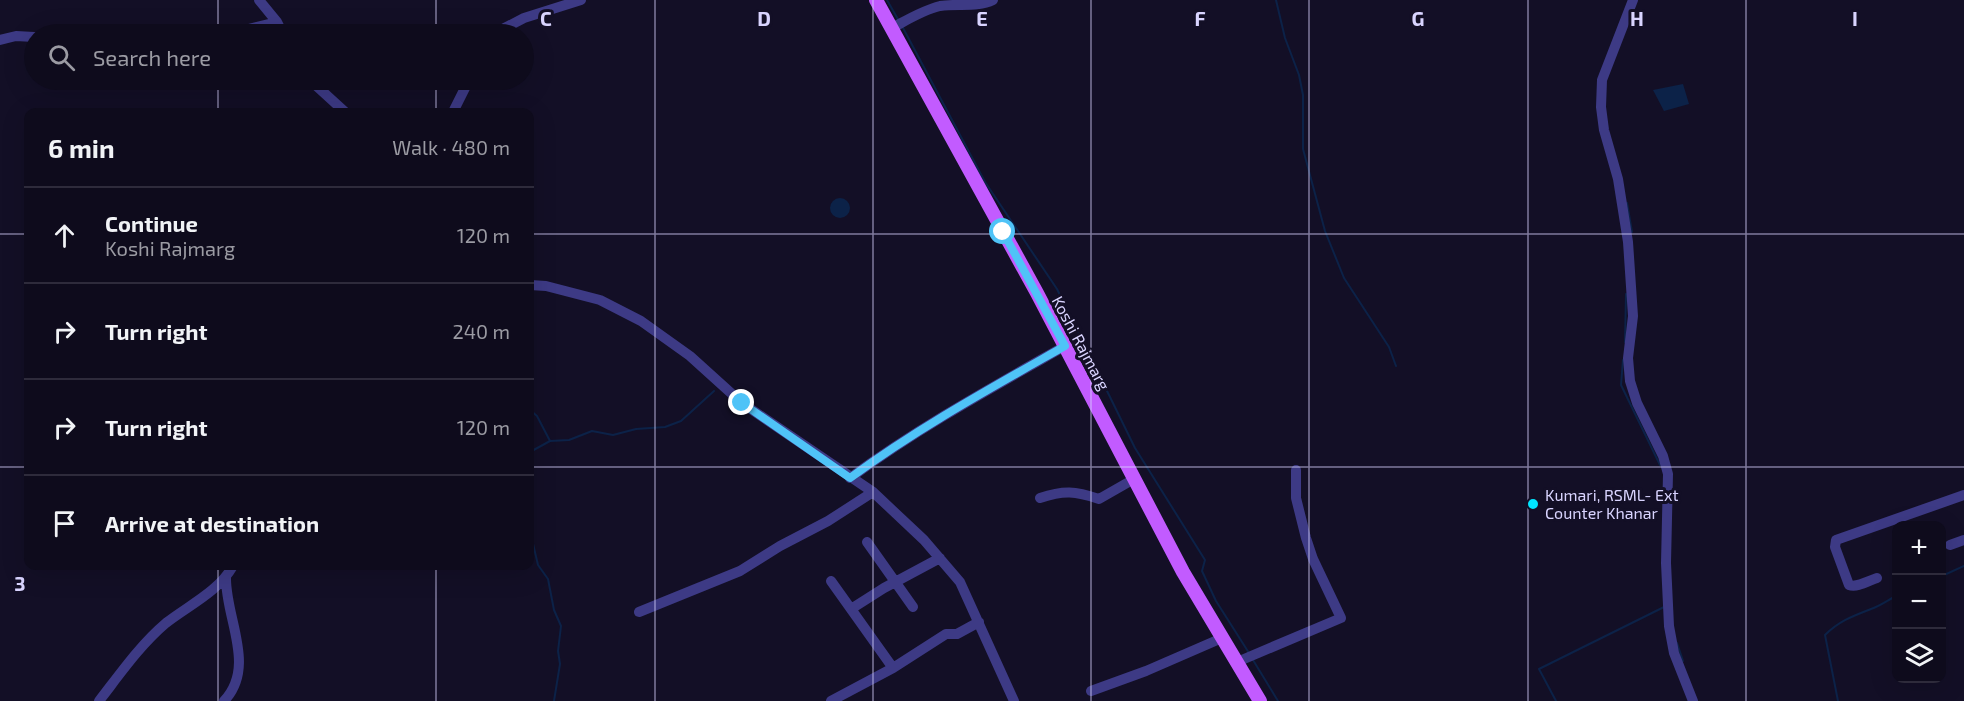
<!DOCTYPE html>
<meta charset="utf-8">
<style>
body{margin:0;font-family:"Exo 2",sans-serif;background:#171425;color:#f1f3f6}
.controls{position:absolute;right:18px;bottom:18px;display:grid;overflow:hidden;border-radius:12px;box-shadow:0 6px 24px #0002}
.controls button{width:54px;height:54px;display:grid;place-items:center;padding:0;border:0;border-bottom:2px solid #2e2b3b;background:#0e0b1c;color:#f1f3f6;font:30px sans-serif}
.stop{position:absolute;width:18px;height:18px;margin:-14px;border:4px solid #4fc3f7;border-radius:50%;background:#fff}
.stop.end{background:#4fc3f7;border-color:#fff;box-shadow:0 2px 6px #0008}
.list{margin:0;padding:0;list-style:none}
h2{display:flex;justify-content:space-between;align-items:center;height:78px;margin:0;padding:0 24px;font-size:26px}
h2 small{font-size:20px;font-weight:400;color:#9b9ba3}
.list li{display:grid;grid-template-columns:39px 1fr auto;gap:18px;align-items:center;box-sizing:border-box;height:96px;padding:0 24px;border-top:2px solid #2e2b3b}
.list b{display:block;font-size:22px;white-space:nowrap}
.list p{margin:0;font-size:20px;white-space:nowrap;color:#9b9ba3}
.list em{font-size:20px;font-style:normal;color:#9b9ba3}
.icon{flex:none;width:33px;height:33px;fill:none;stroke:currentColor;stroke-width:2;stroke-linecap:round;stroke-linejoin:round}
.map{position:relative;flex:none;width:1964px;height:701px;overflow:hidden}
.search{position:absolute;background:#0e0b1c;box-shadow:0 6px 24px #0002;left:24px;top:24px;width:510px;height:66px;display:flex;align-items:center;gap:15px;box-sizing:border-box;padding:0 21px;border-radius:33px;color:#9b9ba3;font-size:22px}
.panel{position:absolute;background:#0e0b1c;box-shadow:0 6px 24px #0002;left:24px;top:108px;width:510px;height:462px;border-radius:12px}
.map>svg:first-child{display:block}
</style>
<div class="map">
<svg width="1964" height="701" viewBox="0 0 1964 701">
<rect width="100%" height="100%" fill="#130f26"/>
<path fill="#0c2248" d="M 1683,84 L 1689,104 L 1664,111 L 1653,90 Z
M830 208a10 10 0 1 1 20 0a10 10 0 1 1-20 0Z"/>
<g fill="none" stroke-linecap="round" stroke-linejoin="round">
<path stroke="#0c2248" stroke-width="2" d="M 887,0 L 899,21
M 1276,0 L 1285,38 L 1299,75 L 1303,95 L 1303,149 L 1325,231 L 1344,278 L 1389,347 L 1396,366
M 902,26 L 985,182 L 1057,289 L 1135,448 L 1205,560 L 1202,571 L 1216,601 L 1249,653
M 1627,203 L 1632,232
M 1625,342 L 1626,294
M 1623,360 L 1621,385 L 1660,465
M 530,410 L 537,416 L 550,441
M 530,452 L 550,441 L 569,440 L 592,431 L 613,435 L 636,429 L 665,427 L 681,421 L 714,391
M 530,531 L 538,565 L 548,579 L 554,610 L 561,626 L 558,651 L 560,664 L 554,701
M 1942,576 L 1964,566
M 1677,643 L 1683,661
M 1253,660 L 1278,701
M 1556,701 L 1539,669 L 1664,607
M 1838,701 L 1825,635 C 1839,621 1853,616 1871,609 C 1880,606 1888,600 1896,596"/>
<path stroke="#3d3a85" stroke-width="10" d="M 259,0 L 277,22 L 283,34
M 1633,0 L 1602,80 L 1601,107 L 1604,130 L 1618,179 L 1628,242 L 1633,316 L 1628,358 L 1630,381 L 1637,403 L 1663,456 L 1668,474 L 1666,563 L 1669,626 L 1674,653 L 1693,701
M 892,28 C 907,20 923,10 940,6 C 958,3 977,8 993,0
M 229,34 L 277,22
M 493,34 L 524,18 L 581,0
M 0,40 L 16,36 L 34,37
M 310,80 L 345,112
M 453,112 L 469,80
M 530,285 L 546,286 L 600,300 L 641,321 L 690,356 L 742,403 L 873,492 L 924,540 L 960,582 L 1014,701
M 850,478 C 918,428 991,388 1065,346
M 1040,498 C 1064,490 1075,491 1099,499 L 1134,479
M 867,542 L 913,607
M 1950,545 L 1964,540
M 1877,578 C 1868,581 1857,588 1849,585 L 1835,547 L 1836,540 L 1964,495
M 831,581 L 893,668
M 851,609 L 884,588 L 940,558
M 639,612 L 740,571 L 780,546 L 828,521 L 873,492
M 1237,662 L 1341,618 L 1313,559 L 1306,538 L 1296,498 L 1296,470
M 1091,691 L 1146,671 L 1222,638
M 99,701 C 120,674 140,645 166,623 C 189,605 218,592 233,566
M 224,701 C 257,666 225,618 226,577
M 831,701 L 893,668 L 946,634 L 957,634 L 979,622"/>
<path stroke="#c25bff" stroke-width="14" d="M 876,0 L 1037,293 L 1183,572 L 1260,701"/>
</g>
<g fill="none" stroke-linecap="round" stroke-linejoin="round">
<path stroke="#4fc3f7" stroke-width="8" d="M 742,403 L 850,478 C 918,428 991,388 1065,346 L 1003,232"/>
</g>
<path fill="none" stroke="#d9d4ff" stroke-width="1.5" stroke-opacity="0.55" d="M 218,0 L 218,34M 436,0 L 436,34M 655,0 L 655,701M 873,0 L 873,701M 1091,0 L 1091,701M 1309,0 L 1309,701M 1528,0 L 1528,701M 1746,0 L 1746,701M 218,80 L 218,112M 436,80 L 436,112M 0,234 L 28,234M 530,234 L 1964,234M 0,467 L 28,467M 530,467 L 1964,467M 218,566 L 218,701M 436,566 L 436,701"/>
<circle fill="#00e5ff" stroke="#130f26" stroke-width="2" cx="1533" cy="504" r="6"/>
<g text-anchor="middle" stroke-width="6" stroke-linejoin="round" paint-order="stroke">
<g font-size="16" fill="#d9d4ff" stroke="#130f26">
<text transform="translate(1081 343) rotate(62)" y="6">Koshi Rajmarg</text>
</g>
<g font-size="16" fill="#d9d4ff" stroke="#130f26" text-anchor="start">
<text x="1545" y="501">Kumari, RSML- Ext<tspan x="1545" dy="18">Counter Khanar</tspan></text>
</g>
</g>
<g font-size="20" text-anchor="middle" font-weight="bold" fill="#d9d4ff" stroke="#130f26" stroke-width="6" stroke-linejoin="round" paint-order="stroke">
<text x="546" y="26">C</text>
<text x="764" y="26">D</text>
<text x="982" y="26">E</text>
<text x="1200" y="26">F</text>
<text x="1418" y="26">G</text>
<text x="1637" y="26">H</text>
<text x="1855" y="26">I</text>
<text x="20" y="591">3</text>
</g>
</svg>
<div class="controls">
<button>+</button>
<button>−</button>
<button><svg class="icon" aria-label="layers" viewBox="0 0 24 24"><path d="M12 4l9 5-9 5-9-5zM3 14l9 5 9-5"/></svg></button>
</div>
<div class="stop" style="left:1003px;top:232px"></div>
<div class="stop end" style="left:742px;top:403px"></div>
<div class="search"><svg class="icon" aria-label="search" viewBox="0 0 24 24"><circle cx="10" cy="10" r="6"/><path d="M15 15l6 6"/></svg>Search here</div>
<section class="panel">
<h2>6 min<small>Walk · 480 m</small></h2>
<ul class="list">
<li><svg class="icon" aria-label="ahead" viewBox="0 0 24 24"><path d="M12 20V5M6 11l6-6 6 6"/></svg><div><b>Continue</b><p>Koshi Rajmarg</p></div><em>120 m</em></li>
<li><svg class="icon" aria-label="right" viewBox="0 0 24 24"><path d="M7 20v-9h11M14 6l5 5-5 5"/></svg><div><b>Turn right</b></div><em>240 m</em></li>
<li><svg class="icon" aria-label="right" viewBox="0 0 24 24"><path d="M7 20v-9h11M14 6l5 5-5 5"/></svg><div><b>Turn right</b></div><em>120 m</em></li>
<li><svg class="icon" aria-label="arrive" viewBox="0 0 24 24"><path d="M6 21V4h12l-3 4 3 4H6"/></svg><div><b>Arrive at destination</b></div></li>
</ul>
</section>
</div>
